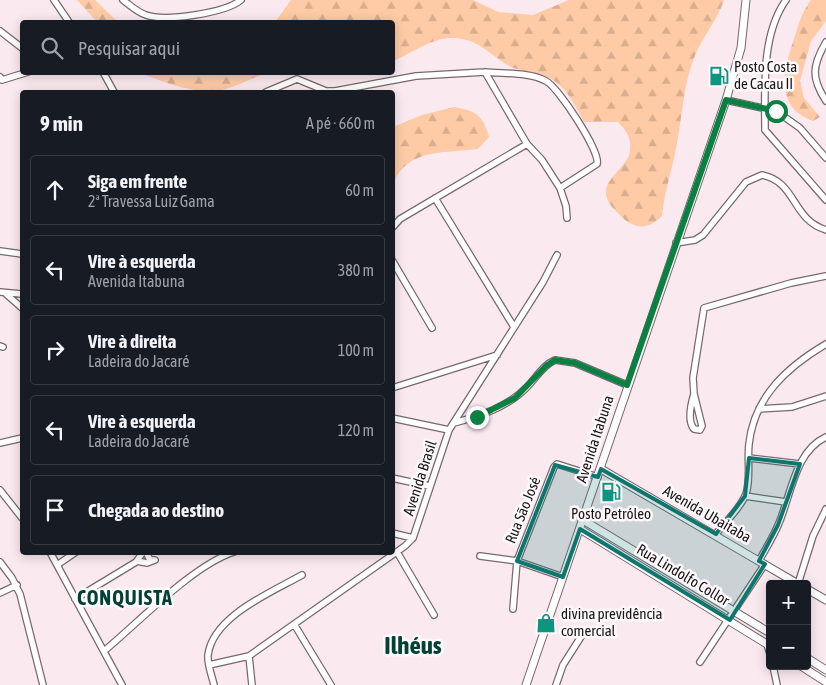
<!DOCTYPE html>
<html lang="pt">
<meta charset="utf-8">
<style>
body{margin:0;font-family:"Asap Condensed",sans-serif;background:#242831;color:#f1f3f6}
.controls{position:absolute;right:15px;bottom:15px;display:grid;overflow:hidden;border-radius:5px;box-shadow:0 2px 12px #0003}
.controls button{width:45px;height:45px;display:grid;place-items:center;padding:0;border:0;border-bottom:1px solid #363941;background:#171b24;color:#f1f3f6;font:25px sans-serif}
.stop{position:absolute;width:15px;height:15px;margin:-11px;border:4px solid #0b8043;border-radius:50%;background:#fff}
.stop.end{background:#0b8043;border-color:#fff;box-shadow:0 1px 5px #0008}
.list{margin:0;padding:0;list-style:none}
h2{display:flex;justify-content:space-between;align-items:center;height:65px;margin:0;padding:0 20px;font-size:21px}
h2 small{font-size:16px;font-weight:400;color:#9ea1a6}
.list li{display:grid;grid-template-columns:32px 1fr auto;gap:15px;align-items:center;box-sizing:border-box;height:70px;margin:0 10px 10px;padding:0 10px;border:1px solid #363941;border-radius:5px}
.list b{display:block;font-size:19px;white-space:nowrap}
.list p{margin:0;font-size:16px;white-space:nowrap;color:#9ea1a6}
.list em{font-size:16px;font-style:normal;color:#9ea1a6}
.icon{flex:none;width:28px;height:28px;fill:none;stroke:currentColor;stroke-width:2;stroke-linecap:round;stroke-linejoin:round}
.map{position:relative;flex:none;width:826px;height:685px;overflow:hidden}
.search{position:absolute;background:#171b24;box-shadow:0 2px 12px #0003;left:20px;top:20px;width:375px;height:55px;display:flex;align-items:center;gap:12px;box-sizing:border-box;padding:0 18px;border-radius:5px;color:#9ea1a6;font-size:19px}
.panel{position:absolute;background:#171b24;box-shadow:0 2px 12px #0003;left:20px;top:90px;width:375px;height:465px;border-radius:5px}
.map>svg:first-child{display:block}
</style>
<div class="map">
<svg width="826" height="685" viewBox="0 0 826 685">
<defs>
<pattern id="forest-firs" width="22" height="20" patternUnits="userSpaceOnUse" patternTransform="scale(1.25)"><rect width="22" height="20" fill="#fecba6"/><path d="M5 1l3.5 6h-7zM16 11l3.5 6h-7z" fill="#d9ad8e"/></pattern>
</defs>
<rect width="100%" height="100%" fill="#fbe9f0"/>
<path fill="url(#forest-firs)" d="M 77,0 L 95,0 L 118,22 L 97,22 Z
M 291,0 L 473,0 L 498,12 L 533,15 L 569,0 L 724,0 C 717,21 702,37 694,58 C 683,86 682,119 676,148 C 672,171 664,193 662,216 C 656,222 647,228 638,226 C 630,225 621,217 616,211 C 587,183 630,171 630,149 C 631,136 626,131 618,122 L 584,122 C 574,104 565,82 542,75 C 532,72 519,71 509,66 C 489,54 479,39 453,38 C 432,37 411,54 393,61 L 392,22 L 275,22 Z
M 811,0 L 826,0 L 826,21 L 811,41 L 800,81 L 804,98 L 820,117 L 813,121 C 775,107 783,73 793,42 C 798,27 801,13 811,0 Z
M 140,73 L 265,73 C 251,79 236,87 221,90 C 195,95 164,82 140,73 Z
M 454,107 C 476,111 483,115 489,137 L 478,149 C 447,153 404,148 393,186 L 393,127 L 422,115 Z"/>
<g fill="none" stroke-linecap="round" stroke-linejoin="round">
<defs>
<path id="minor" d="M 54,0 L 69,22
M 123,0 C 130,5 137,12 146,15 C 165,22 225,13 241,0
M 786,0 C 761,35 765,89 765,130 L 826,200
M 0,31 L 22,48
M 826,42 C 812,66 811,78 826,101
M 103,72 L 114,92
M 485,72 C 504,74 529,72 546,81 C 558,87 601,152 597,164 L 560,188
M 0,77 L 2,80 L 28,72
M 266,92 L 297,79 L 326,91 L 335,91 L 416,76 L 485,72 L 527,144 L 542,160 L 560,188 L 566,206 L 567,218
M 726,100 L 776,111 L 800,128 L 826,158
M 435,198 L 514,327
M 392,228 L 400,219 L 527,144
M 676,243 L 695,240 L 703,235 L 746,182 L 762,175 C 797,182 791,219 826,230
M 0,251 L 22,254
M 392,260 L 432,328
M 0,292 L 22,294
M 5,293 L 22,308
M 0,346 L 3,347
M 392,388 L 497,355
M 694,394 C 691,404 687,421 694,429 L 700,430 L 702,426 L 694,394 L 693,378 L 704,308 L 791,283 L 826,276
M 759,409 L 792,407 L 826,396
M 392,418 L 449,430
M 454,423 C 480,416 508,407 527,387 C 536,378 543,365 555,360 L 575,363 L 627,385
M 0,443 L 22,438
M 749,458 L 800,464
M 392,478 L 429,486
M 0,490 L 22,518
M 745,496 L 786,502
M 392,533 L 413,538
M 716,534 C 725,522 740,509 746,494 C 751,478 747,461 749,444 C 754,397 787,367 826,344
M 50,552 L 122,685
M 397,552 L 434,615
M 480,556 L 517,561 L 563,577
M 137,561 L 147,563 L 155,560 L 150,560 L 146,552
M 759,561 C 766,548 774,536 779,523 C 791,495 795,451 826,437
M 0,562 L 12,578 L 20,594 L 43,685
M 57,565 L 76,552
M 798,584 L 813,536 L 826,509
M 0,593 L 17,585
M 75,599 L 136,562 L 143,552
M 513,609 L 517,561 L 554,467 L 557,464 L 598,477
M 294,624 L 331,685
M 767,644 L 770,654
M 104,651 C 138,623 193,565 234,552
M 700,662 L 765,564
M 209,665 L 249,656
M 773,666 L 777,685
M 214,685 C 212,676 207,664 208,655 C 213,616 272,592 302,575
M 252,685 L 249,656 L 405,546 L 413,538 L 449,430 L 543,282 L 557,255
M 556,685 L 563,665 L 584,632"/>
<path id="major" d="M 601,469 L 798,584
M 583,520 L 770,633
M 580,529 L 770,646
M 807,589 L 826,600
M 807,658 L 826,670
M 801,666 L 826,682
M 526,685 L 726,100 L 741,48 L 746,0"/>
</defs>
<use href="#minor" stroke="#77686f" stroke-width="8"/>
<use href="#major" stroke="#77686f" stroke-width="9"/>
<use href="#minor" stroke="#fff" stroke-width="5.5"/>
<use href="#major" stroke="#fff" stroke-width="7"/>
</g>
<g fill="none" stroke-linecap="round" stroke-linejoin="round">
<path stroke="#0b8043" stroke-width="6" d="M 477,417 L 515,398 L 546,366 L 555,360 L 575,363 L 627,385 L 726,100 L 776,111"/>
</g>
<path fill="#0f766e" fill-opacity="0.2" stroke="#0f766e" stroke-width="4" stroke-linejoin="round" d="M 749,458 L 800,464 L 778,525 L 759,561 L 765,564 L 730,620 L 580,529 L 563,577 L 517,561 L 555,465 L 598,477 L 601,469 L 716,534 L 745,496 Z"/>
<defs>
<symbol id="fuel-bare" viewBox="-9 -9 18 18"><path d="M-5.5-6h7V0h2V4h1.3V-2.5L3-4.5l.8-.8L6-3V5H2.5V1h-1V6h-7ZM-4.2-4.7v3.2H.2V-4.7Z" fill="#0d9580" stroke="#fefafc" stroke-width="2.5" paint-order="stroke"/></symbol>
<symbol id="shop-bare" viewBox="-9 -9 18 18"><path d="M-5-2.5h2.3a2.7 3.5 0 0 1 5.4 0H5L5.5 6h-11ZM-1.5-2.5h3a1.5 2.3 0 0 0-3 0Z" fill="#0d9580" stroke="#fefafc" stroke-width="2.5" paint-order="stroke"/></symbol>
</defs>
<g fill-rule="evenodd">
<use href="#fuel-bare" x="705" y="62" width="28" height="28"/>
<use href="#fuel-bare" x="597" y="478" width="28" height="28"/>
<use href="#shop-bare" x="532" y="609" width="28" height="28"/>
</g>
<g text-anchor="middle" stroke-width="5" stroke-linejoin="round" paint-order="stroke">
<g font-size="15" fill="#1b1518" stroke="#fefafc" text-anchor="start">
<text x="734" y="72">Posto Costa<tspan x="734" dy="17">de Cacau II</tspan></text>
<text x="611" y="519" text-anchor="middle">Posto Petróleo</text>
<text x="561" y="619">divina previdência<tspan x="561" dy="17">comercial</tspan></text>
</g>
<g font-size="15" fill="#1b1518" stroke="#fefafc">
<text transform="translate(595 439) rotate(-72)" y="5">Avenida Itabuna</text>
<text transform="translate(420 478) rotate(-72)" y="5">Avenida Brasil</text>
<text transform="translate(523 510) rotate(-68)" y="5">Rua São José</text>
<text transform="translate(707 514) rotate(30)" y="5">Avenida Ubaitaba</text>
<text transform="translate(683 575) rotate(31)" y="5">Rua Lindolfo Collor</text>
</g>
<g font-size="20" font-weight="bold" letter-spacing="1" fill="#034036" stroke="#fefafc">
<text x="125" y="605">CONQUISTA</text>
</g>
<g font-size="25" font-weight="bold" fill="#034036" stroke="#fefafc">
<text x="413" y="654">Ilhéus</text>
</g>
</g>
</svg>
<div class="controls">
<button>+</button>
<button>−</button>
</div>
<div class="stop" style="left:776px;top:111px"></div>
<div class="stop end" style="left:477px;top:417px"></div>
<div class="search"><svg class="icon" aria-label="search" viewBox="0 0 24 24"><circle cx="10" cy="10" r="6"/><path d="M15 15l6 6"/></svg>Pesquisar aqui</div>
<section class="panel">
<h2>9 min<small>A pé · 660 m</small></h2>
<ul class="list">
<li><svg class="icon" aria-label="ahead" viewBox="0 0 24 24"><path d="M12 20V5M6 11l6-6 6 6"/></svg><div><b>Siga em frente</b><p>2ª Travessa Luiz Gama</p></div><em>60 m</em></li>
<li><svg class="icon" aria-label="left" viewBox="0 0 24 24"><path d="M17 20v-9H6M10 6l-5 5 5 5"/></svg><div><b>Vire à esquerda</b><p>Avenida Itabuna</p></div><em>380 m</em></li>
<li><svg class="icon" aria-label="right" viewBox="0 0 24 24"><path d="M7 20v-9h11M14 6l5 5-5 5"/></svg><div><b>Vire à direita</b><p>Ladeira do Jacaré</p></div><em>100 m</em></li>
<li><svg class="icon" aria-label="left" viewBox="0 0 24 24"><path d="M17 20v-9H6M10 6l-5 5 5 5"/></svg><div><b>Vire à esquerda</b><p>Ladeira do Jacaré</p></div><em>120 m</em></li>
<li><svg class="icon" aria-label="arrive" viewBox="0 0 24 24"><path d="M6 21V4h12l-3 4 3 4H6"/></svg><div><b>Chegada ao destino</b></div></li>
</ul>
</section>
</div>
